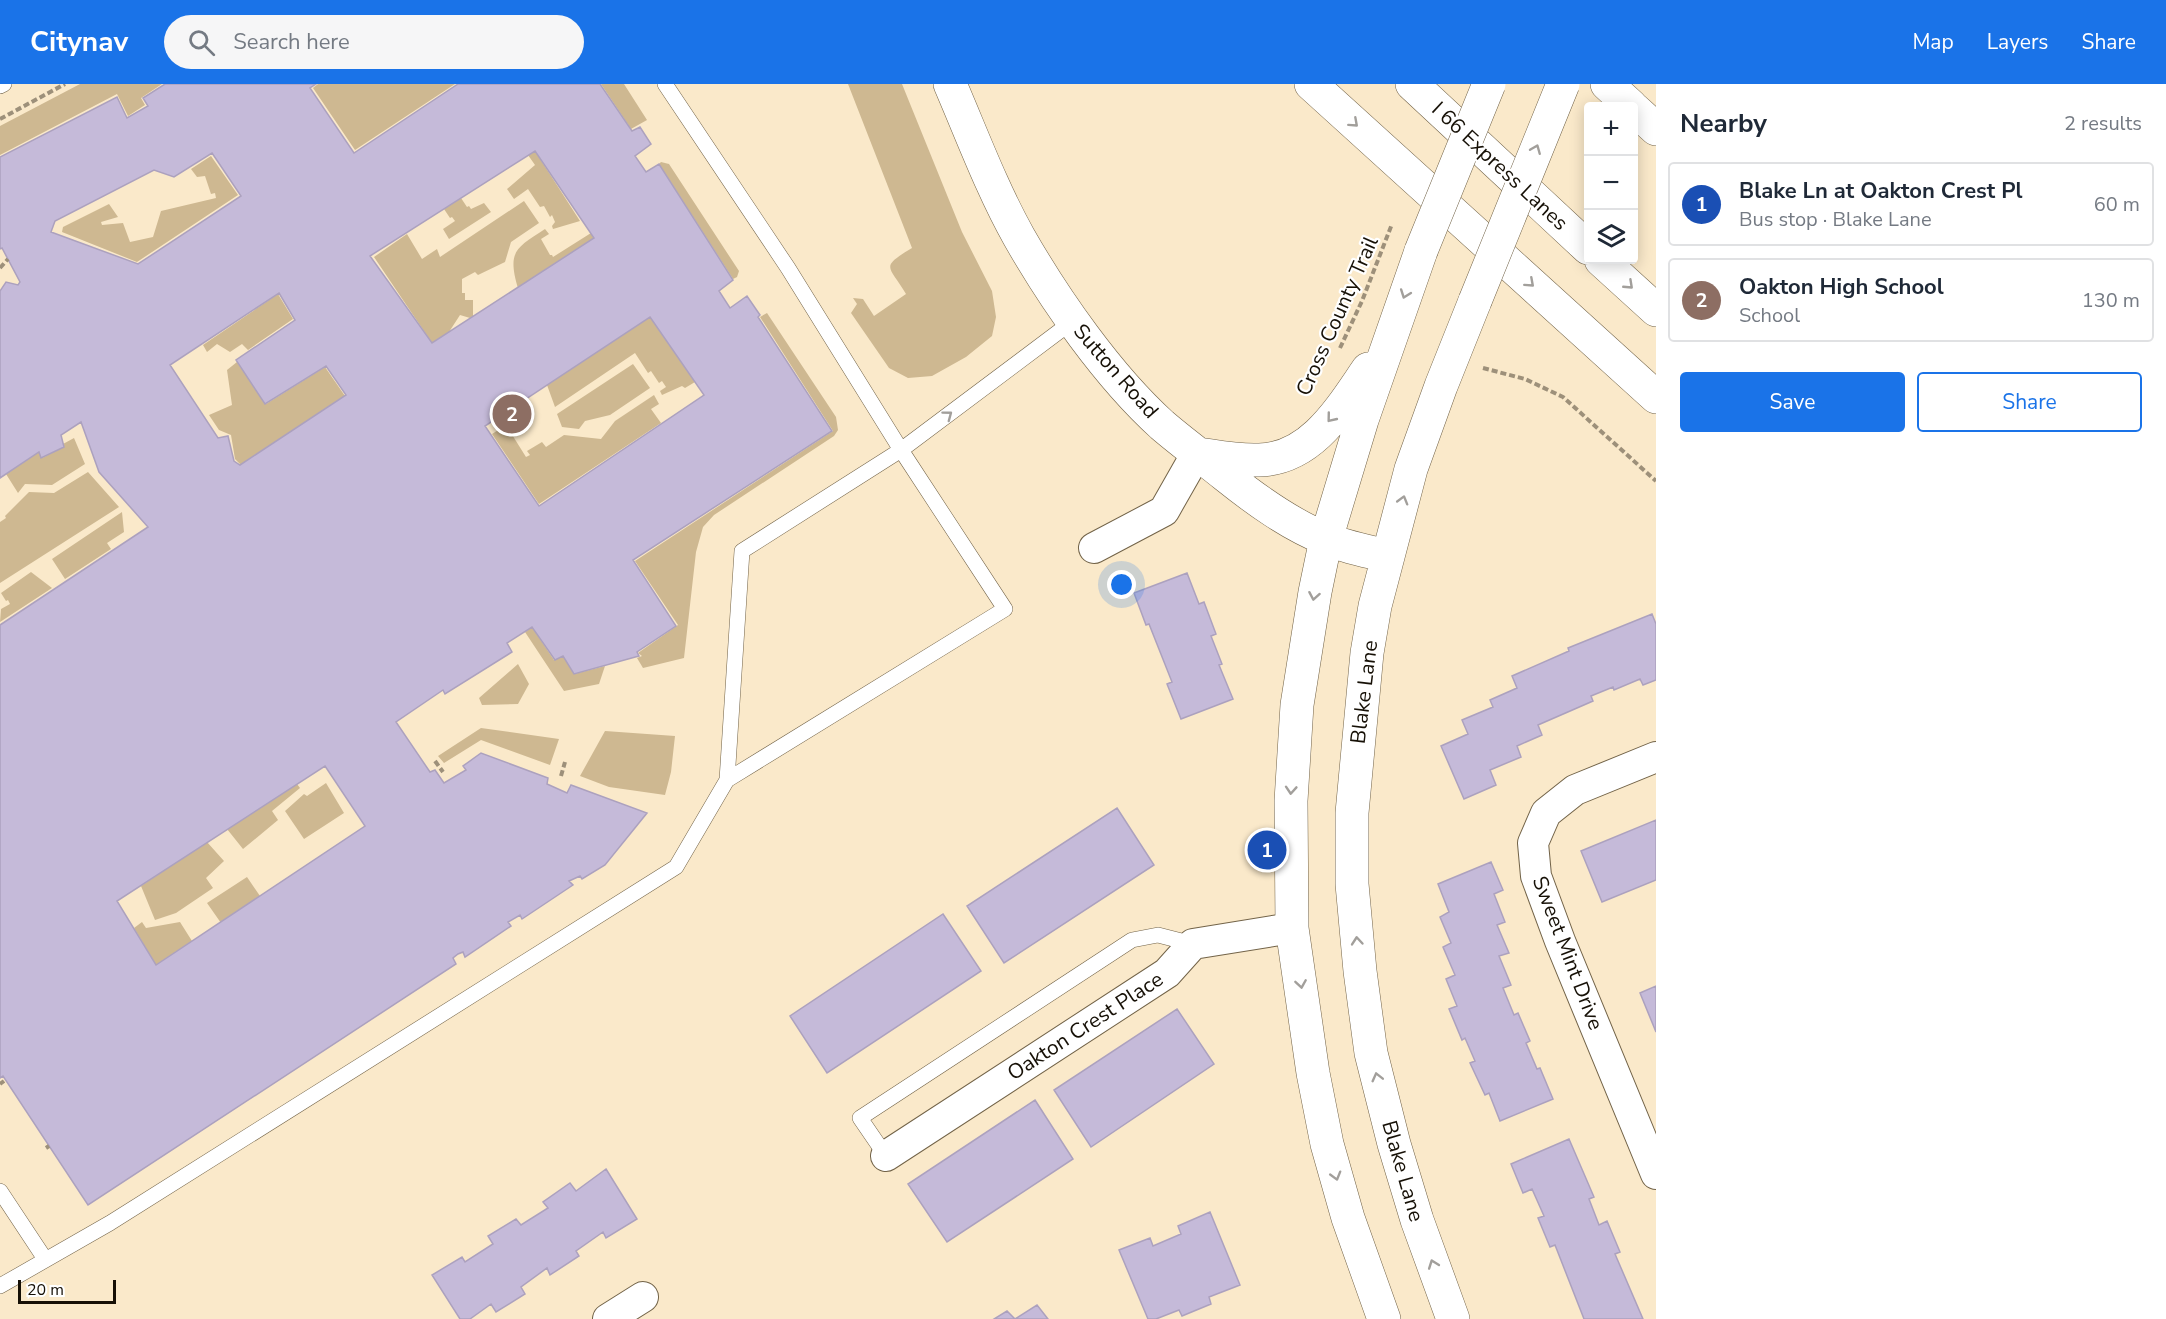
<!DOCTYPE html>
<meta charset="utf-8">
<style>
body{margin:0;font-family:"Nunito Sans",sans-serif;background:#f6f6f7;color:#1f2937}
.controls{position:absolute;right:18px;top:18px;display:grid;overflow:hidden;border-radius:6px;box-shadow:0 3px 15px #0003}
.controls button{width:54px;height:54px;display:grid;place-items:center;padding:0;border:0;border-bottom:2px solid #e0e1e3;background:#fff;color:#1f2937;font:30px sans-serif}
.scale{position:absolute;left:18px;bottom:15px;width:98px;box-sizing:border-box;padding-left:6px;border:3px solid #161006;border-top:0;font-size:16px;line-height:21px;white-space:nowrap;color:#161006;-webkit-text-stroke:4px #fff;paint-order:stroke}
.you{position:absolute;left:1122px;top:501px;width:21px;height:21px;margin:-15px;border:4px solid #fff;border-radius:50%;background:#1a73e8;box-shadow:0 0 0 9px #1a73e833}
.badge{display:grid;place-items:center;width:39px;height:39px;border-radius:50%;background:#1a73e8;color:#fff;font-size:20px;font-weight:700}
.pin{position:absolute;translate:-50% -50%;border:3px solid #fff;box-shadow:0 2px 6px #0006}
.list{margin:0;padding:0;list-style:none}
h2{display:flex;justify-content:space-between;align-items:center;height:78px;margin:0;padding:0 24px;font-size:26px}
h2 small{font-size:20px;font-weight:400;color:#747a83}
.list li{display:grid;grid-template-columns:39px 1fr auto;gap:18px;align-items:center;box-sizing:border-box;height:84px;margin:0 12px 12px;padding:0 12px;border:2px solid #e0e1e3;border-radius:6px}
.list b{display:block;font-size:22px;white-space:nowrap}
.list p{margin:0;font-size:20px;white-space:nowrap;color:#747a83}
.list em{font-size:20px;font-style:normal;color:#747a83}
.actions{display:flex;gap:12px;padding:18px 24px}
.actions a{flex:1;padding:14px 0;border:2px solid #1a73e8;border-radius:6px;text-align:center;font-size:21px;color:#1a73e8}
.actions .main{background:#1a73e8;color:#fff}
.icon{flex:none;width:33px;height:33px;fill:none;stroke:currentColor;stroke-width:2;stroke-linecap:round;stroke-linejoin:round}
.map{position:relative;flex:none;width:1656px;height:1235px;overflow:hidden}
header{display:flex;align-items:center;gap:36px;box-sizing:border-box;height:84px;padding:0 30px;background:#1a73e8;color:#fff}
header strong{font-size:28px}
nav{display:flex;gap:33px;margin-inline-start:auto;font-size:21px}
.search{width:420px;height:54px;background:#f6f6f7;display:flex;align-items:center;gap:15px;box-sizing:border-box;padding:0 21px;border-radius:33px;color:#747a83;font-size:22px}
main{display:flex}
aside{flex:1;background:#fff}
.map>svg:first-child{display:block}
</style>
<header>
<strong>Citynav</strong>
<div class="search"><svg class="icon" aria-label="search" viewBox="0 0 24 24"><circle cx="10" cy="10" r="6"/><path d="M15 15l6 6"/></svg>Search here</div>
<nav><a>Map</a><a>Layers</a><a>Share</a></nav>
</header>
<main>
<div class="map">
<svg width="1656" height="1235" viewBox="0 0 1656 1235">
<rect width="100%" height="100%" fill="#fae9ca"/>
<path fill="#ceb891" d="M 80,0 L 162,0 L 141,14 L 145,21 L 128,32 L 117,10 L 0,71 L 0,42 Z
M 318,0 L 455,0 L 355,66 L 313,4 Z
M 601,0 L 624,0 L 647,36 L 631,45 Z
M 848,0 L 902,0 L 962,148 L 992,207 L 996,233 L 992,252 L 966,273 L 932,292 L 908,294 L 889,284 L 851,229 L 857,220 L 853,214 L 863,215 L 874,232 L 906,210 C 889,181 879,184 912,164 Z
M 535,67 L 580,137 L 553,145 L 552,142 L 555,138 L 552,131 L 550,133 L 544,122 L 540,123 L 528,105 L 514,115 L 507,105 L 535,81 L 528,71 Z
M 211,72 L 238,111 L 137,178 L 62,148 L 63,143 L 109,120 L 118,133 L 101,138 L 102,141 L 123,139 L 130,158 L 153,153 L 161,127 L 216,114 L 215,109 L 211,110 L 205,92 L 197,93 L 191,85 Z
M 661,78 L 669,80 L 739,187 L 737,193 L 733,195 L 659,80 Z
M 461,114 L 467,123 L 469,122 L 471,125 L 484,119 L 491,128 L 449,155 L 443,145 L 455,137 L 452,133 L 450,134 L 444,125 Z
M 524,117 L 539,139 L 511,158 L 505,178 L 478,191 L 475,188 L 462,195 L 462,209 L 465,209 L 465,216 L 473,216 L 473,232 L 470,234 L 460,231 L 449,248 L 432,259 L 374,173 L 407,150 L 422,175 L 437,165 L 440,173 Z
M 545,145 L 549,150 L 541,155 L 550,171 L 552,171 L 553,173 L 591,149 L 594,154 L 518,204 C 507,167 516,164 545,145 Z
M 278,210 L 293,235 L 248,266 L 242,260 L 230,268 L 217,260 L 207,268 L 203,261 Z
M 767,229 L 836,333 L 838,346 L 834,352 L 714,431 L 703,443 L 696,468 L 684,574 L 643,584 L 637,574 L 642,572 L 638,569 L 678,541 L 635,477 L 833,347 L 760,233 Z
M 650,233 L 695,298 L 685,304 L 682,302 L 662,311 L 660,307 L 666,303 L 662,297 L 659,299 L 651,287 L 648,289 L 635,269 L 555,323 L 547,301 Z
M 237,278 L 266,320 L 325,283 L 345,312 L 241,381 L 235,375 L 231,351 L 219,346 L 209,331 L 232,321 L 227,286 Z
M 633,280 L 650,304 L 610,331 L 585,337 L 579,345 L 562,343 L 557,330 Z
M 654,311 L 659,320 L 651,325 L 661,339 L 539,420 L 492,350 L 506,341 L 526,373 L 530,371 L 527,367 L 542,358 L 546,363 L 564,351 L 601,355 L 615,337 Z
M 74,354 L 85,380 L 52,401 L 25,400 L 18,409 L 6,390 L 39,368 L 42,374 L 63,363 L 63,360 Z
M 88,388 L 119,423 L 0,499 L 0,438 L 6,434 L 5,432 L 29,408 L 54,409 Z
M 122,428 L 124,448 L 107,459 L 111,465 L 65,495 L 52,475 Z
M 31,488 L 52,504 L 0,538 L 1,525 L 10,520 L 8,516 L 6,517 L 1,509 Z
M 532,543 L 554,576 L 563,572 L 574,590 L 605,582 L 599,600 L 564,607 L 525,548 Z
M 518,580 L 529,600 L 518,620 L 482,621 L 479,614 Z
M 481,644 L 559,655 L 550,681 L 481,656 L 444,679 L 438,672 Z
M 605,647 L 675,652 L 671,688 L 665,711 L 609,703 L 580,692 Z
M 326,699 L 344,729 L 304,755 L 285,727 L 304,710 L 307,712 Z
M 297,700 L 300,704 L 272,727 L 278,736 L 243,765 L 227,745 Z
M 207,758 L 224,777 L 206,794 L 213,804 L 176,829 L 155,836 L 141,802 Z
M 247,793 L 260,812 L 221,839 L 207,819 Z
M 142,838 L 146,844 L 180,838 L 192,857 L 156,881 L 134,844 Z"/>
<path fill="#c5bad9" stroke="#aca1be" stroke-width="1.5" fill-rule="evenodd" d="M 165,0 L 316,0 L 310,4 L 354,69 L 458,0 L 600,0 L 632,47 L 640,43 L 651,60 L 635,72 L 646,88 L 659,80 L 733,196 L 719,207 L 730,224 L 747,212 L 760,231 L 758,233 L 832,347 L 633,476 L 676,542 L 637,568 L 639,572 L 574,590 L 563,572 L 555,576 L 532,543 L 507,559 L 512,568 L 445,610 L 443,606 L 396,638 L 430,688 L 435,686 L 444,699 L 466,686 L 463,682 L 481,669 L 548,694 L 547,700 L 567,709 L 571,701 L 647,729 L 605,781 L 582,795 L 580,792 L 569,797 L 573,801 L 522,835 L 520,831 L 508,838 L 511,842 L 465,873 L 463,868 L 458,870 L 453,874 L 456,880 L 88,1121 L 3,992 L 0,994 L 0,541 L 148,443 L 99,388 L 81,338 L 61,351 L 64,363 L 41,374 L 39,368 L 0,394 L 0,207 L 6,198 L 18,201 L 20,198 L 2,164 L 0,165 L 0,73 L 117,13 L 127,34 L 148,22 L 143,14 ZM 535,67 L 594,154 L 432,259 L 370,172 ZM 212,69 L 241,112 L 138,180 L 51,148 L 55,137 L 154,86 L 174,93 ZM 279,209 L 295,236 L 236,276 L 265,320 L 326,282 L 346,311 L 240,381 L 234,377 L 228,352 L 218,354 L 170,281 ZM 650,233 L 704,311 L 539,422 L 485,342 ZM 325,682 L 365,742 L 156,881 L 117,817 Z
M 1187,489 L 1199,520 L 1204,518 L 1216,550 L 1211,552 L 1222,580 L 1219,581 L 1233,615 L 1181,635 L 1167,600 L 1172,598 L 1149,540 L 1146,541 L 1134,509 Z
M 1652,530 L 1656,540 L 1656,596 L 1643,601 L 1640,595 L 1614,606 L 1613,603 L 1591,612 L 1593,617 L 1538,641 L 1542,651 L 1517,662 L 1521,673 L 1490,686 L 1496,701 L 1464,715 L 1441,662 L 1468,650 L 1462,636 L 1493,623 L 1490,616 L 1517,604 L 1512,592 L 1569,567 L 1568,564 Z
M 1117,724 L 1154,781 L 1004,879 L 967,822 Z
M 1656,736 L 1656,796 L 1602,818 L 1581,767 Z
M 1491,778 L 1503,806 L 1494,810 L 1505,838 L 1497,841 L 1509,869 L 1499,872 L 1511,901 L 1503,904 L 1514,931 L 1518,929 L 1530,957 L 1526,959 L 1537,985 L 1540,984 L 1553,1015 L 1500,1037 L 1489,1009 L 1485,1011 L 1470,979 L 1475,977 L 1465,954 L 1462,956 L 1449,925 L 1457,922 L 1446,895 L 1455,891 L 1443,863 L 1451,859 L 1440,833 L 1449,828 L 1438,800 Z
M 943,830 L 981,887 L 827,989 L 790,932 Z
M 1656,902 L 1656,948 L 1640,909 Z
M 1177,925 L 1214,980 L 1091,1063 L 1054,1006 Z
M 1035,1016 L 1073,1075 L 947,1158 L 908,1100 Z
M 1569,1055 L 1594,1113 L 1589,1115 L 1599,1141 L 1607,1137 L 1620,1168 L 1615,1170 L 1643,1235 L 1584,1235 L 1555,1161 L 1550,1163 L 1538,1134 L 1544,1132 L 1532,1105 L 1523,1109 L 1511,1080 Z
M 606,1085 L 637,1135 L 606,1154 L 603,1148 L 576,1167 L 579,1172 L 550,1191 L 547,1184 L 521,1203 L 525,1210 L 496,1228 L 491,1220 L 470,1235 L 460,1235 L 432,1191 L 462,1173 L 465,1178 L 493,1160 L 488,1152 L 516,1135 L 521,1141 L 548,1124 L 543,1118 L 570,1099 L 576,1107 Z
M 1210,1128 L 1240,1201 L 1209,1213 L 1211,1220 L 1182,1232 L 1179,1226 L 1156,1235 L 1148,1235 L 1119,1166 L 1150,1154 L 1153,1162 L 1181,1150 L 1178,1142 Z
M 1037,1221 L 1048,1235 L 994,1235 L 1007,1227 L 1015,1235 Z"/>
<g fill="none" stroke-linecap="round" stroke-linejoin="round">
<defs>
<path id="lane" d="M 0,2 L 4,0
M 727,696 L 742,467 L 901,366 L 1073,237
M 886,1072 L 860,1034 L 1132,856 L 1158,851 L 1193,860
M 0,1107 L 45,1175
M 0,1202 L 110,1139 L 676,783 L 727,696 L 1005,525 L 901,366 L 788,184 L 665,0"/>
<path id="street" d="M 1094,464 L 1164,427 L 1197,369
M 1656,673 L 1575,706 L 1546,729 L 1533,759 L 1536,792 L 1560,857 L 1656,1090
M 886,1072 L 1167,889 L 1193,860 L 1292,844
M 608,1235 L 643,1213"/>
<path id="secondary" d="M 950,0 C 972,51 992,105 1019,153 C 1055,216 1108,292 1162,341 C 1183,359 1205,375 1226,392 C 1256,416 1289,440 1326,455 C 1345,463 1367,467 1387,472
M 1199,370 C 1219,373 1239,377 1259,376 C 1312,375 1341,324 1368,285
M 1384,1235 L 1348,1134 L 1327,1060 L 1313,989 L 1292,844 L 1291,717 L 1297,621 L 1315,508 L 1326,455 L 1362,336 L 1421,167
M 1453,1235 L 1417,1136 L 1394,1060 L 1371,969 L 1360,887 L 1352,800 L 1352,729 L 1367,569 L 1375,522 L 1411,385 L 1441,302 L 1475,217"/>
<path id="highway" d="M 1311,0 L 1656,313
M 1412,0 L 1588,164
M 1607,0 L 1631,22
M 1634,25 L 1656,45
M 1601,176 L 1656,226"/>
</defs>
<use href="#lane" stroke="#726348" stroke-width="16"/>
<use href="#street" stroke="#726348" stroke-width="32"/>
<use href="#secondary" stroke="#726348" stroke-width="34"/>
<use href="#highway" stroke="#726348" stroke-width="34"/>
<path stroke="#9d907a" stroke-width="4" stroke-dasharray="6 3" stroke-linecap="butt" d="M 0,35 L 65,0
M 0,184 L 8,175
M 1340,264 L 1362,217 L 1392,140
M 1483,284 L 1525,295 L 1563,313 L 1656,397
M 435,677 L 443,688
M 561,692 L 565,678
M 0,1000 L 4,997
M 46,1064 L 49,1062"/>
<use href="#lane" stroke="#fff" stroke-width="15"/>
<use href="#street" stroke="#fff" stroke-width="30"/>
<use href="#secondary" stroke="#fff" stroke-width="33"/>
<use href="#highway" stroke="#fff" stroke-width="33"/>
<defs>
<path id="secondary-bridge" d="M 1421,167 L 1489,0
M 1475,217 L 1563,0"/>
</defs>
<use href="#secondary-bridge" stroke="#726348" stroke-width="34" stroke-linecap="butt"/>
<use href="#secondary-bridge" stroke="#fff" stroke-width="33"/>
</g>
<defs><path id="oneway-chevron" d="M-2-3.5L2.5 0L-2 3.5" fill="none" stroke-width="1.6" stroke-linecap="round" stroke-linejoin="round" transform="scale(1.5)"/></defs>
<g stroke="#a29f9b">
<use href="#oneway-chevron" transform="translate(1354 39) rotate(42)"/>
<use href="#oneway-chevron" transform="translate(1536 65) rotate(-68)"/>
<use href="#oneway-chevron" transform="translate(1530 199) rotate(42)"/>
<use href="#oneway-chevron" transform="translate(1629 201) rotate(43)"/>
<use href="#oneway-chevron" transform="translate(1405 210) rotate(110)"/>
<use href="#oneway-chevron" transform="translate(948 331) rotate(-37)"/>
<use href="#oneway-chevron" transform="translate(1331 334) rotate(129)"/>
<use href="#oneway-chevron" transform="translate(1403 416) rotate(-74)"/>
<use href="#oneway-chevron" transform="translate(1314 512) rotate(100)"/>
<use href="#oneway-chevron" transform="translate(1291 706) rotate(94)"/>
<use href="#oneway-chevron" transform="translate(1357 857) rotate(-95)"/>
<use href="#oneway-chevron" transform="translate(1301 900) rotate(81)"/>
<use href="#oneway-chevron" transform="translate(1377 993) rotate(-104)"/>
<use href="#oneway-chevron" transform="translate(1336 1092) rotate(74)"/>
<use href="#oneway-chevron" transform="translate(1433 1180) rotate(-110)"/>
</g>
<g text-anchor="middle" stroke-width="4.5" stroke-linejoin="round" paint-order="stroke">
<g font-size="21" fill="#161006" stroke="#fff">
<text transform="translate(1500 82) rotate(43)" y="7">I 66 Express Lanes</text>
<text transform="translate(1337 232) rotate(-66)" y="7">Cross County Trail</text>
<text transform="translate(1116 287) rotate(49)" y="7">Sutton Road</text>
<text transform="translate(1364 608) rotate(-83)" y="7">Blake Lane</text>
<text transform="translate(1568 869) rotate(69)" y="7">Sweet Mint Drive</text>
<text transform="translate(1085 942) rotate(-33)" y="7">Oakton Crest Place</text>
<text transform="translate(1403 1087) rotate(74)" y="7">Blake Lane</text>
</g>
</g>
</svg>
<div class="controls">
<button>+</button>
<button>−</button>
<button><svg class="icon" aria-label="layers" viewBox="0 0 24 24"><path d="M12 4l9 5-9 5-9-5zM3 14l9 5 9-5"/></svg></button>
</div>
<div class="scale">20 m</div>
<div class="you"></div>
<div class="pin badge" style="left:1267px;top:766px;background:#1a4fb4">1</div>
<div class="pin badge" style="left:512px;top:330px;background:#8d6e63">2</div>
</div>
<aside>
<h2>Nearby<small>2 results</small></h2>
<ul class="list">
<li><span class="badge" style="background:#1a4fb4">1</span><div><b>Blake Ln at Oakton Crest Pl</b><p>Bus stop · Blake Lane</p></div><em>60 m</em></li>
<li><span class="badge" style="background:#8d6e63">2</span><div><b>Oakton High School</b><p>School</p></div><em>130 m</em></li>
</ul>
<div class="actions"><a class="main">Save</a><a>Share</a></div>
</aside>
</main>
